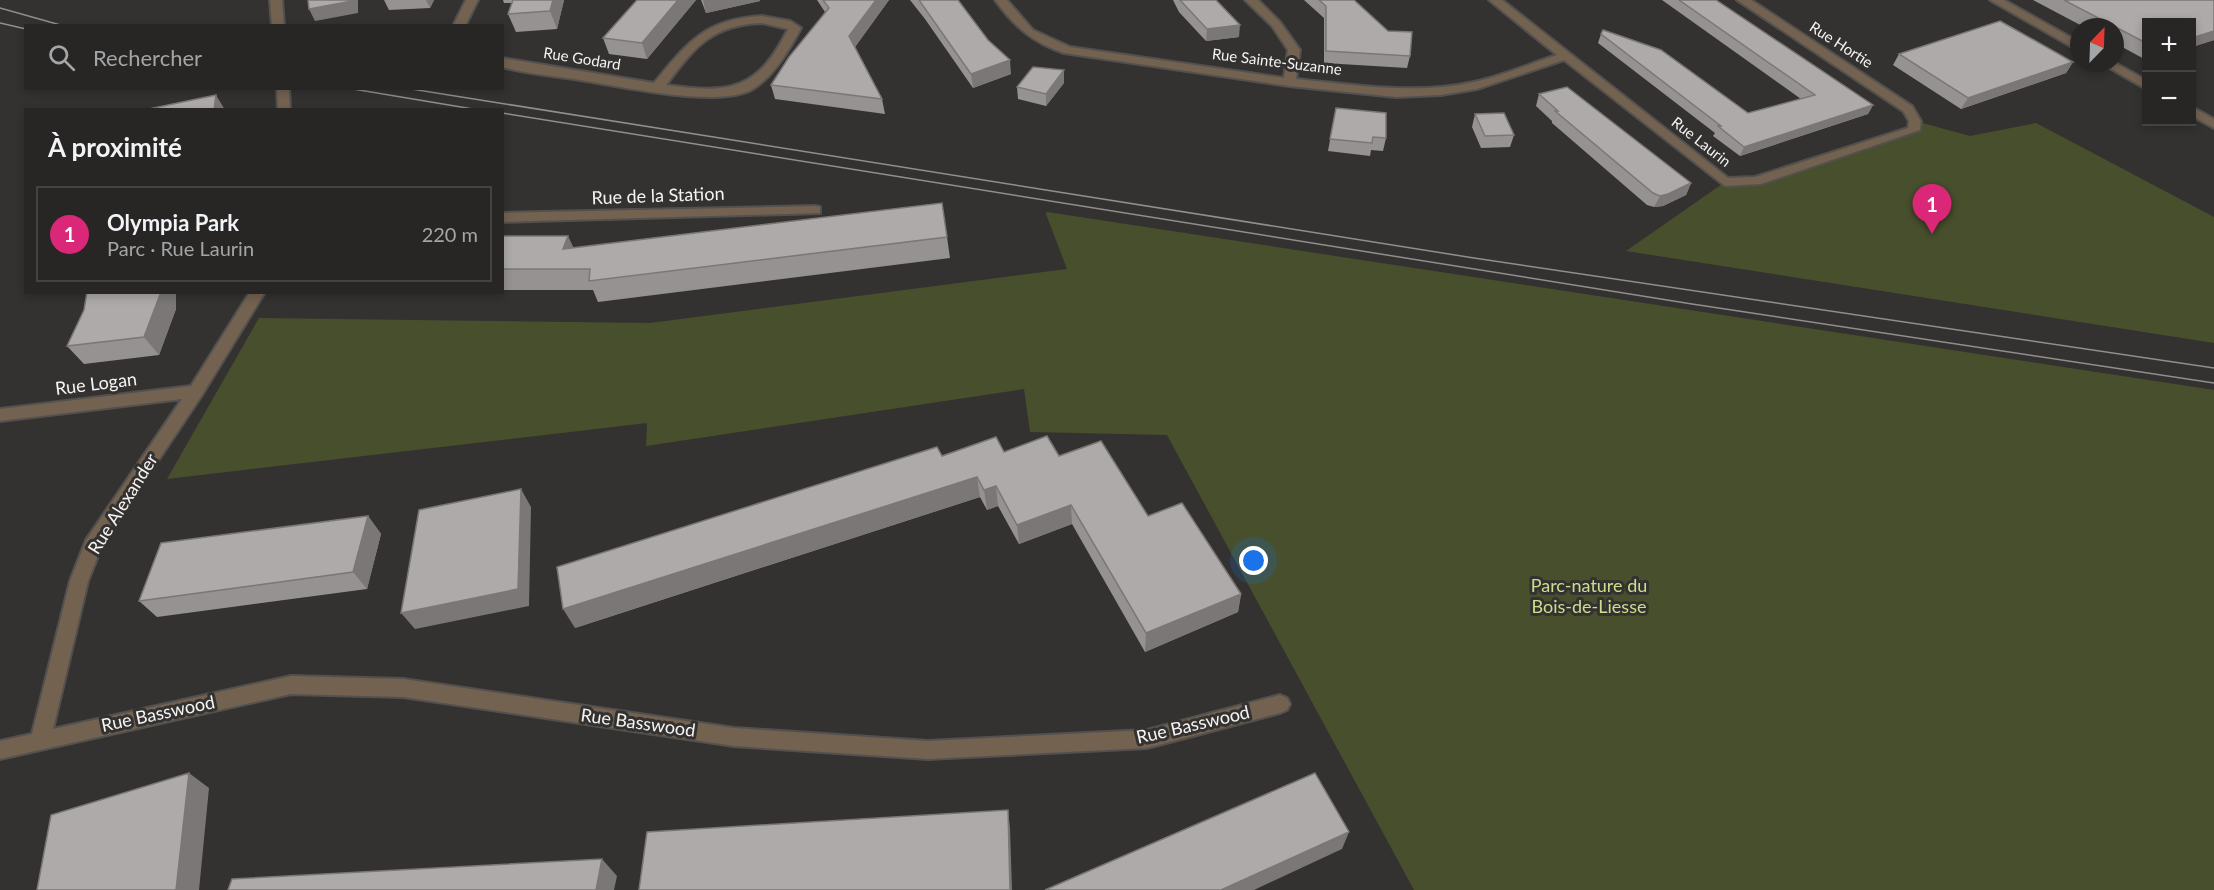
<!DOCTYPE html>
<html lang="fr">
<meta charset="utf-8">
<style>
body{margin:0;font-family:Lato,sans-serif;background:#2f2e2c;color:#f1f3f6}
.controls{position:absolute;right:18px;top:18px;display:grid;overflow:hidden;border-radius:0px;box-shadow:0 3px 9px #0003}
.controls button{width:54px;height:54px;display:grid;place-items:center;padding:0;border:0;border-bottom:2px solid #434341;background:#272624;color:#f1f3f6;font:30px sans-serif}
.compass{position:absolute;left:2070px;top:18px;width:54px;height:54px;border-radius:50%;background:#272624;box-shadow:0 3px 9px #0003;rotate:23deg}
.you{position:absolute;left:1254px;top:561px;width:21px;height:21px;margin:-15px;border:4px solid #fff;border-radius:50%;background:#1a73e8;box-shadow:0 0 0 9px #1a73e833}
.badge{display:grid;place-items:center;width:39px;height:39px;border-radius:50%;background:#db2777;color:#fff;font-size:20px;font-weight:700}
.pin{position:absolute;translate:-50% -50px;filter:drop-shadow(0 2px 3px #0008)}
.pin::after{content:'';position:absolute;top:32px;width:21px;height:18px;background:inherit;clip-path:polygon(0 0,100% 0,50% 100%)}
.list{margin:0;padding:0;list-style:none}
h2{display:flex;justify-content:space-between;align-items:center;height:78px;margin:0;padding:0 24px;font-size:26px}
h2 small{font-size:20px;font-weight:400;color:#a4a5a6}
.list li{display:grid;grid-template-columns:39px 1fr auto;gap:18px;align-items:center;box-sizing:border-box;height:96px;margin:0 12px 12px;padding:0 12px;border:2px solid #434341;border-radius:0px}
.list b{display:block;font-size:22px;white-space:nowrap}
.list p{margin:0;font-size:20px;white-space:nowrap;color:#a4a5a6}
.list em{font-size:20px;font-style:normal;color:#a4a5a6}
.icon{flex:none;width:33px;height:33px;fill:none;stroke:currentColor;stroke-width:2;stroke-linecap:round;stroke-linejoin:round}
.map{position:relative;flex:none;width:2214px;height:890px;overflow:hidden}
.search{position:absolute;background:#272624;box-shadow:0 3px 9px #0003;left:24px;top:24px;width:480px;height:66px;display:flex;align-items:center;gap:15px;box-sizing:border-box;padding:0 21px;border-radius:0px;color:#a4a5a6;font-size:22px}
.panel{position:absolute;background:#272624;box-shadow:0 3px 9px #0003;left:24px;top:108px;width:480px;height:186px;border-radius:0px}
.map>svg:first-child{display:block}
</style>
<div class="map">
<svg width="2214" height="890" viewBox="0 0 2214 890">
<rect width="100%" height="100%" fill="#343230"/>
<path fill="#484f2d" d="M 1915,121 L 1970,136 L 2036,123 L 2214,217 L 2214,343 L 1626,251 L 1725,182 L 1757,181 L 1903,134 Z
M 1047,212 L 2214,390 L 2214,890 L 1414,890 L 1167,435 L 1030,432 L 1024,389 L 646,446 L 647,423 L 167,479 L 259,318 L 650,323 L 1067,269 L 1046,214 Z"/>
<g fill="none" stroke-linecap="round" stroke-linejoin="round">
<defs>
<path id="minor" d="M 270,0 L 282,0 L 284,26 L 272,26 Z
M 466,0 L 478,0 L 465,26 L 453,26 Z
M 995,0 L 1007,0 L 1033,30 L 1070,47 L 1284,78 L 1288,50 L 1272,26 L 1245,0 L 1258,0 L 1280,22 L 1300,50 L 1296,79 C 1355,85 1415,95 1474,82 C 1502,76 1529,64 1557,55 L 1489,0 L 1502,0 L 1728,178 L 1755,177 L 1908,128 L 1909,121 L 1903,111 L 1737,0 L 1751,0 L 1912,106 L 1921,121 L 1920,130 L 1761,184 L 1725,186 L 1564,60 L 1477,89 L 1441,95 L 1396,97 L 1289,86 L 1064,53 C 1033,43 1014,26 995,0 Z
M 1990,0 L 2004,0 L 2079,42 L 2079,51 Z
M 762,16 L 790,21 L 801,28 C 790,49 774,76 753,89 C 719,109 620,86 580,80 C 554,76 527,74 502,67 L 502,58 L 654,83 C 688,42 705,19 762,16 ZM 762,23 L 788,29 C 758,90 730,94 666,85 C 695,47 711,25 762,23 Z
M 2101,63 L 2115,63 L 2146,80 L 2146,89 Z
M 277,88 L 289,88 L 290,110 L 278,110 Z
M 2192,107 L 2214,119 L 2214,128 L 2192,116 Z
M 815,206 L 820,207 L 820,213 L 502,222 L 502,213 Z
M 250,292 L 265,292 L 202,395 L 103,543 L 88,581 L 53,729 L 291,676 L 403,679 L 734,728 L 928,741 L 1147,730 L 1280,695 L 1287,698 L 1290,704 L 1287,710 L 1280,713 L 1147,748 L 928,759 L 734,746 L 403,697 L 291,694 L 0,759 L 0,741 L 32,734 L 70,581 L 86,540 L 182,399 L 0,421 L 0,409 L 191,386 Z"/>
</defs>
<use href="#minor" stroke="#53514f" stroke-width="4"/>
<use href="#minor" fill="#736250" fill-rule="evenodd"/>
<path stroke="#908f8d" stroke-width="1.5" d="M 0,8 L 64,26
M 0,23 L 26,29
M 347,88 L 479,110
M 405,88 L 1474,258 L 2214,368
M 502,113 L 1692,304 L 2214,383"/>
</g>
<path fill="#969291" d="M 384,0 L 434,0 L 430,8 L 389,10 Z
M 503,0 L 564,0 L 557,29 L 516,32 L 508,14 L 512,3 L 504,3 Z
M 637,0 L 696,0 L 647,59 L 609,54 L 603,38 Z
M 701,0 L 760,0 L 760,1 L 706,13 Z
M 817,0 L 889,0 L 855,47 L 882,99 L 885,114 L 775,99 L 771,85 L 825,12 Z
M 910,0 L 958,0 L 1011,74 L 973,88 L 925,19 Z
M 1173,0 L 1216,0 L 1239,37 L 1206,41 L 1179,12 Z
M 1304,0 L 1354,0 L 1410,56 L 1407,68 L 1324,63 L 1324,18 Z
M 1662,0 L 1716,0 L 1873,105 L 1868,114 L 1740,156 L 1713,136 L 1715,133 L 1598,43 L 1601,34 L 1748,113 L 1801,99 Z
M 2033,0 L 2214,0 L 2214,40 L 2192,47 L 2192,22 L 2146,22 L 2146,60 L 2115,43 L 2115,27 L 2084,27 Z
M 1899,54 L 2073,62 L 2066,73 L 1961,109 L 1893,65 Z
M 1064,83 L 1046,106 L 1018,99 L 1017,87 Z
M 1539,94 L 1691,183 L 1686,195 L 1663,206 L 1654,207 L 1647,205 L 1552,123 L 1552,121 L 1536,106 Z
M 1336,108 L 1386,138 L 1383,151 L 1371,150 L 1370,156 L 1328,151 Z
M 1475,114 L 1514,135 L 1510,147 L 1481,148 L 1472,127 Z
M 502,236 L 573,248 L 947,237 L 950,258 L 598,302 L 593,290 L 502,290 Z
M 176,309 L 159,355 L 84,364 L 67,346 L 84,310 Z
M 1004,452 L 1059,456 L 1148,516 L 1241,594 L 1238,612 L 1145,652 L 1072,524 L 1019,544 L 998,506 L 987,510 L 980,497 L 575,628 L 942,456 Z
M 368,516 L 381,534 L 367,589 L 157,617 L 139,601 Z"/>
<path fill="#7a7776" d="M 352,0 L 358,0 L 358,13 L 315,21 L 309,9 Z
M 426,0 L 434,0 L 430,8 Z
M 553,0 L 564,0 L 557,29 L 550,11 Z
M 678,0 L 696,0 L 647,59 L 642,43 Z
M 703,0 L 760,0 L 760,1 L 706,13 Z
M 876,0 L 889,0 L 852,51 L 849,36 Z
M 1240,25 L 1239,37 L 1206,41 L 1207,29 Z
M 2214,31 L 2214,40 L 2192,47 L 2192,38 Z
M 1010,60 L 1011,74 L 973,88 L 971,74 Z
M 2073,62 L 2066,73 L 1961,109 L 1968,98 Z
M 1064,70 L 1064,83 L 1046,106 L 1046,94 Z
M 216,95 L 225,110 L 214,110 Z
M 1873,105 L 1868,114 L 1740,156 L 1744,147 Z
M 1691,183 L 1686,195 L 1663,206 L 1654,207 L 1660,196 Z
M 568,236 L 578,257 L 563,249 Z
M 161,292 L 176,292 L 176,309 L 159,355 L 144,337 Z
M 977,477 L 980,497 L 575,628 L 563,609 Z
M 996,486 L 998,506 L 987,510 L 984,490 Z
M 521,489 L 531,507 L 529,606 L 415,629 L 401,613 Z
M 1071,505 L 1072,524 L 1019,544 L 1017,525 Z
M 368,516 L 381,534 L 367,589 L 353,572 Z
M 1241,594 L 1238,612 L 1145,652 L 1146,633 Z
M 189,773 L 209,788 L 199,890 L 176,890 Z
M 1008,810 L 1010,828 L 1012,890 L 1010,890 Z
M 1349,832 L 1342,849 L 1254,890 L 1221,890 Z
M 602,859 L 617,876 L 614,890 L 596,890 Z"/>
<path fill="#aeaaa9" stroke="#7a7776" stroke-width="1.5" d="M 308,0 L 352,0 L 352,1 L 309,9 Z
M 513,0 L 553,0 L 550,11 L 508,14 Z
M 637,0 L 678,0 L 642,43 L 603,38 Z
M 823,0 L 876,0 L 849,36 L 882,99 L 771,85 L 789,57 L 829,8 Z
M 919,0 L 958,0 L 988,40 L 1010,60 L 971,74 Z
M 1180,0 L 1216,0 L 1240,25 L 1207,29 Z
M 1319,0 L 1354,0 L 1388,31 L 1412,32 L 1410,56 L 1326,51 L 1326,6 Z
M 1679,0 L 1716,0 L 1873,105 L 1744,147 L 1718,126 L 1721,126 L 1601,34 L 1603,30 L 1661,50 L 1748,113 L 1815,95 Z
M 2064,0 L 2214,0 L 2214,31 L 2192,38 L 2192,22 L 2146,22 L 2146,43 Z
M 2000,21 L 2073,62 L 1968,98 L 1899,54 Z
M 1033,67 L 1064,70 L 1046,94 L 1017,87 Z
M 1567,87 L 1691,183 L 1668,194 L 1660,196 L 1653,193 L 1555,111 L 1558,111 L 1539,94 Z
M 216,95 L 214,110 L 144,110 Z
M 1336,108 L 1386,113 L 1386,138 L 1373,137 L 1372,143 L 1330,139 Z
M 1504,113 L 1514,135 L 1485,136 L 1475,114 Z
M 942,203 L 947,237 L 589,281 L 590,269 L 502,269 L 502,236 L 568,236 L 563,249 Z
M 87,292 L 161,292 L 144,337 L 67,346 L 84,310 Z
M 1047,436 L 1059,456 L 1101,441 L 1148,516 L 1182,503 L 1241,594 L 1146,633 L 1071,505 L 1017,525 L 996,486 L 984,490 L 977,477 L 563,609 L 557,567 L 937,447 L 942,456 L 996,437 L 1004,452 Z
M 521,489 L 518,589 L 401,613 L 419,510 Z
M 368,516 L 353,572 L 139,601 L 161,543 Z
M 189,773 L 176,890 L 37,890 L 51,815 Z
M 1315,773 L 1349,832 L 1221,890 L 1045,890 Z
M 1008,810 L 1010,890 L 639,890 L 647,832 Z
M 602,859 L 596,890 L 228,890 L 232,879 Z"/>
<g text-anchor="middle" stroke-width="6" stroke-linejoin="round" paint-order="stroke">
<g font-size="15" fill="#f5f4f3" stroke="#343230">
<text transform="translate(1841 45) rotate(33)" y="5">Rue Hortie</text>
<text transform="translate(582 59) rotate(9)" y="5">Rue Godard</text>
<text transform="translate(1277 62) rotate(7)" y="5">Rue Sainte-Suzanne</text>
<text transform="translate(1701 142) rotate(38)" y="5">Rue Laurin</text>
</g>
<g font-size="18" fill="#f5f4f3" stroke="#343230">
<text transform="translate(658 196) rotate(-2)" y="6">Rue de la Station</text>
<text transform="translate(96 384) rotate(-7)" y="6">Rue Logan</text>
<text transform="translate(123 504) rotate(-58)" y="6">Rue Alexander</text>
<text transform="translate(158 714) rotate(-12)" y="6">Rue Basswood</text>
<text transform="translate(638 723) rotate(8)" y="6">Rue Basswood</text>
<text transform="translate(1193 725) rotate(-13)" y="6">Rue Basswood</text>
</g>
<g font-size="18" fill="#ccde8b" stroke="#343230">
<text x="1589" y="592">Parc-nature du<tspan x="1589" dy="21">Bois-de-Liesse</tspan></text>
</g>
</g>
</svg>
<div class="controls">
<button>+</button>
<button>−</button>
</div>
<svg class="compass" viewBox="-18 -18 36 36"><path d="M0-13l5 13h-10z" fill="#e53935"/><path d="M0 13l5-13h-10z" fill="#a4a5a6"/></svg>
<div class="you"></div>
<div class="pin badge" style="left:1932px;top:234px">1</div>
<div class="search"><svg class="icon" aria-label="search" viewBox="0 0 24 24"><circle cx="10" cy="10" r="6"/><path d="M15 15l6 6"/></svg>Rechercher</div>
<section class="panel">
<h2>À proximité<small></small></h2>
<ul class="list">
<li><span class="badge">1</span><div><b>Olympia Park</b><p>Parc · Rue Laurin</p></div><em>220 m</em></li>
</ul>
</section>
</div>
